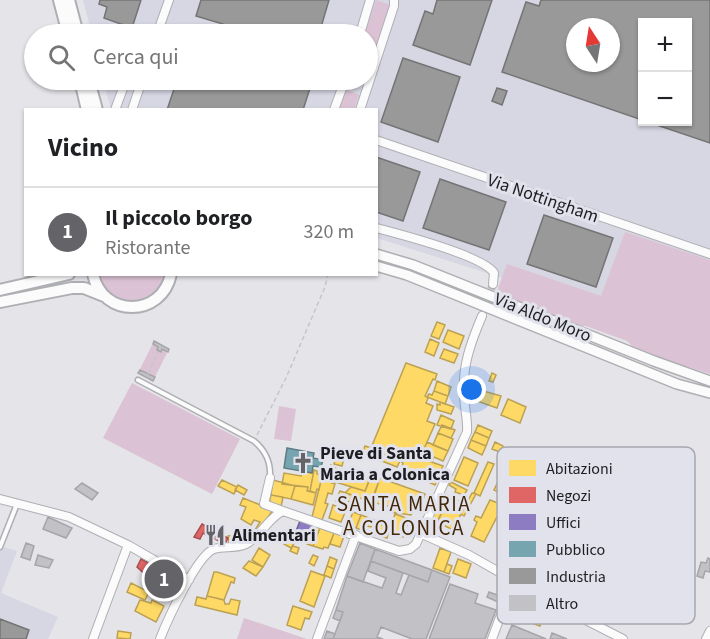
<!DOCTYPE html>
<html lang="it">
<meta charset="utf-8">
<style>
body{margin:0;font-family:"Source Sans 3",sans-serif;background:#f6f6f6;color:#202124}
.controls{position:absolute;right:18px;top:18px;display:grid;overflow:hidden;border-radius:0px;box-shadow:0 2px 4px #0004}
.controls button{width:54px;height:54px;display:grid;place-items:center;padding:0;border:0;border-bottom:2px solid #e0e0e0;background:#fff;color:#202124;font:30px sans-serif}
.compass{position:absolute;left:566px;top:18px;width:54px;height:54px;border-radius:50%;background:#fff;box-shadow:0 2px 4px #0004;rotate:348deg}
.you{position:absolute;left:472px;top:390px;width:21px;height:21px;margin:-15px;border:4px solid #fff;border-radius:50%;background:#1a73e8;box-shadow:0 0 0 9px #1a73e833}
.badge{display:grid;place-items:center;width:39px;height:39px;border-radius:50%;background:#636368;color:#fff;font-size:20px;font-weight:700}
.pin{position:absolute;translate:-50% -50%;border:3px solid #fff;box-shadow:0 2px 6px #0006}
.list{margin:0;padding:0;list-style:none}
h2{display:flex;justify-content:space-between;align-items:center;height:78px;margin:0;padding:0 24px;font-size:26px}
h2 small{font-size:20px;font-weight:400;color:#757577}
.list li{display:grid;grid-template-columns:39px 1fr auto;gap:18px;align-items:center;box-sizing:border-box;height:90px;padding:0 24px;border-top:2px solid #e0e0e0}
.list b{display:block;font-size:22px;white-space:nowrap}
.list p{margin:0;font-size:20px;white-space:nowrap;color:#757577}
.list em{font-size:20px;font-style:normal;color:#757577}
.icon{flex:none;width:33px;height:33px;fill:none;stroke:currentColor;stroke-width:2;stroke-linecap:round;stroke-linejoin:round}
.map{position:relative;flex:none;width:710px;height:639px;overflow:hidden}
.search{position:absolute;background:#fff;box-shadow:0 2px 4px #0004;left:24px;top:24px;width:354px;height:66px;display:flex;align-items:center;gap:15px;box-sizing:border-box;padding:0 21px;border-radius:33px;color:#757577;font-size:22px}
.panel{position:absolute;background:#fff;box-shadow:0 2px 4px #0004;left:24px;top:108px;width:354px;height:168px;border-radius:0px}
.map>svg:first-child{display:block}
</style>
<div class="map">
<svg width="710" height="639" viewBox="0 0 710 639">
<rect width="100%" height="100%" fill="#e4e4e9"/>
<path fill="#d6d7e3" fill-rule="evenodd" d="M 83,0 L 710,0 L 710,283 L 602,310 L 377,238 L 376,110 L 111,109 L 103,80 L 368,80 L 368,34 L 92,34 ZM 642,22 L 688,22 L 688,122 L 642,122 ZM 575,27 L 611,27 L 611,63 L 575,63 Z
M 0,546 L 17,551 L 1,593 L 58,617 L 48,639 L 0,639 Z"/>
<path fill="#dbc2d4" d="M 376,0 L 390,5 L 368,70 L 368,34 L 365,34 Z
M 346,89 L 359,95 L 354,109 L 339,109 Z
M 625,232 L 710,260 L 710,374 L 689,367 L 681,366 L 632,346 L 627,341 L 586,326 L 579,326 L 512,300 L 510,296 L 498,291 L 498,288 L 507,264 L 601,296 Z
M 99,275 L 166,275 C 154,310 108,313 99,275 Z
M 154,341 L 169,349 L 153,381 L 138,373 Z
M 132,383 L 240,439 L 212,494 L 103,438 Z
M 279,406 L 296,409 L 291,441 L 274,439 Z
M 244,618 L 307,639 L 237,639 Z"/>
<path fill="#ffd966" stroke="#bca152" stroke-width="1.5" d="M 437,322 L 445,325 L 439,339 L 431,336 Z
M 448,330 L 464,336 L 459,349 L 443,342 Z
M 430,339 L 439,343 L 434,356 L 425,352 Z
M 444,349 L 458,354 L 454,363 L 440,358 Z
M 406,363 L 437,374 L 435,380 L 433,379 L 425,396 L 428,398 L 426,403 L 433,406 L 427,421 L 435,424 L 420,458 L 443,466 L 435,485 L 413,475 L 414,472 L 402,467 L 403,463 L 400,461 L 397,467 L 382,461 L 384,455 L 372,450 L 368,456 L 362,454 L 365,446 L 371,448 Z
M 492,373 L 496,375 L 493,382 L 489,381 Z
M 437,381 L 451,387 L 448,396 L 434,391 Z
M 471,387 L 480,390 L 477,401 L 470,399 Z
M 480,390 L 501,396 L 497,408 L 477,401 Z
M 434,391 L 448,396 L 445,404 L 427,397 L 429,394 L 432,395 Z
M 508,399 L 526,407 L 520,423 L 501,415 Z
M 440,402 L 454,407 L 451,414 L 437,410 L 437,404 L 440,405 Z
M 441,415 L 454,421 L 451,429 L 437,425 Z
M 442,425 L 455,430 L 451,438 L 438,433 Z
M 478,425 L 492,431 L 489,438 L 475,432 Z
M 475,432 L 489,438 L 486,446 L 471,440 Z
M 438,433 L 453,439 L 448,451 L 433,445 Z
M 471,440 L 486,446 L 482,455 L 468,448 Z
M 427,442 L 448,451 L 443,461 L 434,457 L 432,462 L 420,458 Z
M 495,442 L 503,446 L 500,452 L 492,449 Z
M 514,448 L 528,454 L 508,497 L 494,490 Z
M 336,456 L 344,458 L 342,466 L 334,464 Z
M 464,457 L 478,463 L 468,486 L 454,480 Z
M 488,462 L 494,464 L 480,496 L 474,493 Z
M 331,465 L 338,470 L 354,473 L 370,479 L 365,491 L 332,481 L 334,475 L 328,473 Z
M 312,470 L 314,470 L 310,491 L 307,491 L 308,487 L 282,484 L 284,473 L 301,476 L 302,471 L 312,473 Z
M 314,470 L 317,471 L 317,474 L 322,475 L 319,490 L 317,489 L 316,493 L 310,491 Z
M 322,477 L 330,478 L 329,482 L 335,484 L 332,494 L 328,493 L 325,503 L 328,504 L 322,520 L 312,517 Z
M 370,478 L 379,481 L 371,502 L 345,493 L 351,487 L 365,491 Z
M 380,478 L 425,494 L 421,506 L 417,505 L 411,515 L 390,512 L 391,507 L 372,502 Z
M 222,480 L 237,487 L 234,494 L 218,486 Z
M 273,480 L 295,486 L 291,499 L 271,495 Z
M 451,482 L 467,490 L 464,495 L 455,492 L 456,489 L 449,485 Z
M 238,485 L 247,490 L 244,495 L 235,490 Z
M 295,486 L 308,487 L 307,491 L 316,493 L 313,505 L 291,499 Z
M 340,491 L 352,495 L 350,502 L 343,500 L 342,503 L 336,501 Z
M 472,493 L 476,494 L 464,516 L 461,514 Z
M 444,494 L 466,504 L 453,530 L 437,522 L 445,506 L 439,504 Z
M 271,495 L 283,497 L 281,507 L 269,504 Z
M 243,498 L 273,510 L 258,531 L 255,530 L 260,522 L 254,520 L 251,525 L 241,519 L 246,507 L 240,505 Z
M 490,500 L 503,505 L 484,542 L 471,536 L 477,522 L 474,520 L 476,516 L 481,518 Z
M 333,505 L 346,510 L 341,522 L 329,518 Z
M 436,509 L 442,512 L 438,521 L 432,518 Z
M 353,512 L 361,515 L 356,528 L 348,525 Z
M 395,514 L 409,519 L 403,537 L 389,532 Z
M 361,515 L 369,518 L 365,531 L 356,528 Z
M 369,518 L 374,520 L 371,527 L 366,526 Z
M 380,524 L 390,528 L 387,538 L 376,535 Z
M 313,525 L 320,528 L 313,546 L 307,544 Z
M 320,528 L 334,533 L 328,548 L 324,547 L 323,549 L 313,546 Z
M 334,533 L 344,536 L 340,547 L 330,544 Z
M 238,534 L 239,542 L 229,544 L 228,536 Z
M 288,538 L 295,542 L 291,548 L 284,544 Z
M 293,546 L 299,548 L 297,554 L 290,551 Z
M 259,548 L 270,555 L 263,567 L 252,560 Z
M 440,548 L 451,552 L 444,572 L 433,568 Z
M 313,555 L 318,557 L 314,566 L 309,563 Z
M 330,557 L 337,560 L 334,569 L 327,566 Z
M 458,559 L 471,564 L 466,578 L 453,573 Z
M 249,561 L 263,567 L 256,576 L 243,568 Z
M 447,564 L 452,566 L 449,574 L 444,572 Z
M 327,566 L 334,569 L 331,578 L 324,575 Z
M 311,571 L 325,576 L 314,607 L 300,601 Z
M 214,572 L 217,572 L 235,578 L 234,583 L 231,582 L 224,600 L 207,596 Z
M 131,583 L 149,592 L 145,600 L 127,592 Z
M 207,596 L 224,600 L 225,604 L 229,604 L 231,599 L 240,601 L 237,615 L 195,605 L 197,597 L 206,599 Z
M 140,600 L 151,603 L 152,600 L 164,606 L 156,622 L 135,611 Z
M 521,602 L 545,611 L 540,626 L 515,617 Z
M 293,606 L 312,612 L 309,619 L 305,618 L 301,630 L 287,625 Z
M 118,631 L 131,633 L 130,639 L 117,638 Z"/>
<path fill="#e06666" stroke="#a65052" stroke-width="1.5" d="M 202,524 L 228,538 L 225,544 L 203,533 L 200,539 L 194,537 Z
M 141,559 L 182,581 L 175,596 L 146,582 L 149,578 L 137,567 Z"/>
<path fill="#8e7cc3" stroke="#6c6093" stroke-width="1.5" d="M 300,521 L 313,525 L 308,541 L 294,536 Z"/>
<path fill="#76a5af" stroke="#5c7c85" stroke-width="1.5" d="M 287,448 L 314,453 L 313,458 L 323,460 L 321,467 L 313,466 L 312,473 L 284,468 Z"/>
<path fill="#999" stroke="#747475" stroke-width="1.5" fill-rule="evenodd" d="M 100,0 L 141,0 L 132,28 L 104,18 L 107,7 L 99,4 Z
M 201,0 L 329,0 L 319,34 L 256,34 L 196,16 Z
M 437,0 L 492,0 L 470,65 L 413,45 L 425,11 L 433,14 Z
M 541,0 L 710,0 L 710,143 L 648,122 L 688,122 L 688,22 L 642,22 L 642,120 L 502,72 L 526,2 L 539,6 ZM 575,27 L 611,27 L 611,63 L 575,63 Z
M 403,58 L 460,77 L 438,142 L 381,122 Z
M 177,80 L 304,80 L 312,82 L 303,110 L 167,110 Z
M 497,88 L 507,91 L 502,105 L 492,101 Z
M 376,157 L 420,172 L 403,221 L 376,212 Z
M 440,179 L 506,202 L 489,250 L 423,228 Z
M 544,215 L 613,238 L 596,287 L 527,264 Z
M 0,619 L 29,630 L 26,639 L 0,639 Z"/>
<path fill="#c2c1c5" stroke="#a6a5a9" stroke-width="1.5" d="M 154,341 L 169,349 L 168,352 L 162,349 L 161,352 L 157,350 L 158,347 L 153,344 Z
M 140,370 L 155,377 L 153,381 L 138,373 Z
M 82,483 L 98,493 L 92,500 L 75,489 Z
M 48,517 L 72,528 L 66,538 L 43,529 Z
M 26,543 L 34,546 L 30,560 L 21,557 Z
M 360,543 L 375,549 L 363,582 L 347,576 Z
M 375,549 L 432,570 L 428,582 L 371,561 Z
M 38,555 L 53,560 L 49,568 L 35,565 Z
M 708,558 L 710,559 L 710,572 L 705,571 L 703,578 L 697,576 L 701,562 L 706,563 Z
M 371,561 L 403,573 L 396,593 L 401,595 L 409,575 L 428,582 L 432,570 L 450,577 L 426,639 L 412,639 L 381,627 L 377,637 L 383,639 L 333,639 L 343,612 L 336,610 L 347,576 L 382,588 L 386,578 L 368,571 Z
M 450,584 L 478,594 L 475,603 L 496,610 L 485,639 L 429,639 Z
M 489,592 L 500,596 L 498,602 L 487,597 Z
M 336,610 L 343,612 L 340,621 L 333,618 Z
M 512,625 L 546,639 L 506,639 Z
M 327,631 L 335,634 L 333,639 L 324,639 Z
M 552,633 L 567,639 L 550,639 Z"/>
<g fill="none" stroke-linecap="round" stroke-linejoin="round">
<path stroke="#bcbcc1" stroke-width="8" stroke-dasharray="8 4" stroke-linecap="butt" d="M 483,312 L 493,284"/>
<defs>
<path id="service" d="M 138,380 L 254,441 C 266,451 271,462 270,478
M 0,547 L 17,504"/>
<path id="minor" d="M 157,34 L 169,0
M 360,34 L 370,0
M 115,110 L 126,80
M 132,110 L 142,80
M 334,110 L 345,80
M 360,110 L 394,6 L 394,0
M 376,140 L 710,254
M 376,228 C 399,234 484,256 494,273 L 493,284
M 270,478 L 264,504 L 283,511
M 0,499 L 69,517 L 128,545 L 189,580
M 422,534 L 469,555 L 568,611 L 623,639
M 93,639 L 128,545
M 160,639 C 167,621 197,555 214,549 C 224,546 236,549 246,544 C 261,536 268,518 283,511 L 399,551 L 410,549 L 416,544 L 467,432 C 468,419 464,407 464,394 C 462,366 471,342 482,316
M 317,639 L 356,535
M 492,639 L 514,579 L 520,515 L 553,462
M 706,639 L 710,631"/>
<path id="tertiary" d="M 376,254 L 413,265 L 654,361 L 710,381
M 376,266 L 407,275 L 677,384 L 710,393"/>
<path id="secondary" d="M 59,0 L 68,34
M 69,0 L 78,34
M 80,80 L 87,110
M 89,80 L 97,110
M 93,274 C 102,318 162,318 171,274
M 0,290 L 69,274
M 0,302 L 72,288 L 84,288 L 104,296"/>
</defs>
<use href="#service" stroke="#aeafb3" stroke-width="7"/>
<use href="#minor" stroke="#aeafb3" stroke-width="10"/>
<use href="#tertiary" stroke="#aeafb3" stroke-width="12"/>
<use href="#secondary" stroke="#aeafb3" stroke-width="14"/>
<path stroke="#c6c6c7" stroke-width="1.5" stroke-dasharray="4.5 3" stroke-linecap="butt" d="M 148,374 L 158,352
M 257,435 L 286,378 L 325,287 L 328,274"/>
<use href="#service" stroke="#fbfbfc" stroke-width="4"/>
<use href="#minor" stroke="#fbfbfc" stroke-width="8"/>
<use href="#tertiary" stroke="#fbfbfc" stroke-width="9"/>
<use href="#secondary" stroke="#fbfbfc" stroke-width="10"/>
</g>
<defs>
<symbol id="church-bare" viewBox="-9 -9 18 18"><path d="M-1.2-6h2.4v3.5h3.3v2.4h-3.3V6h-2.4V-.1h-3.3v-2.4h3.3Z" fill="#636368" stroke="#e1e2ec" stroke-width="2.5" paint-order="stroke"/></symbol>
<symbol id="restaurant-bare" viewBox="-9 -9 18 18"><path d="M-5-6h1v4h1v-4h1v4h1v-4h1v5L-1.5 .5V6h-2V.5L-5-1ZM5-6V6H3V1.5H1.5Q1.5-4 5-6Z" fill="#636368" stroke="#e1e2ec" stroke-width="2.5" paint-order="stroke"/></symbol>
</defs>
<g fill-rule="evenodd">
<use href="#church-bare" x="288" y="448" width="30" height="30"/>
<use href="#restaurant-bare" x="200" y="520" width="30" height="30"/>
</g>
<g text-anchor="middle" stroke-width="6" stroke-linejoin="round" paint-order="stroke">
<g font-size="18" fill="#1e1e22" stroke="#e1e2ec">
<text transform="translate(543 198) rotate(19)" y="6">Via Nottingham</text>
<text transform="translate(543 317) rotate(22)" y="6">Via Aldo Moro</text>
</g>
<g font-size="18" font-weight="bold" fill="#1e1e22" stroke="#e1e2ec" text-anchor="start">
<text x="320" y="459">Pieve di Santa<tspan x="320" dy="21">Maria a Colonica</tspan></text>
<text x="232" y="541">Alimentari</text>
</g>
<g font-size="21" letter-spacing="1.5" fill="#422806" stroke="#e1e2ec">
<text x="404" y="511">SANTA MARIA<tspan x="404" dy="24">A COLONICA</tspan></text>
</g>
</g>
<rect x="497" y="447" width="198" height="177" rx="9" fill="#e1e2ec" stroke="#a6a7af" stroke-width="1.5"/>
<rect x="509" y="460" width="27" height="16" fill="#ffd966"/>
<rect x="509" y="487" width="27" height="16" fill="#e06666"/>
<rect x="509" y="514" width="27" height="16" fill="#8e7cc3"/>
<rect x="509" y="541" width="27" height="16" fill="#76a5af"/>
<rect x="509" y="568" width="27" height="16" fill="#999"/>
<rect x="509" y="595" width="27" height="16" fill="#c2c1c5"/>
<g font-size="16" fill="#1e1e22">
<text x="546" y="474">Abitazioni</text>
<text x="546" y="501">Negozi</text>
<text x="546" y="528">Uffici</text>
<text x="546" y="555">Pubblico</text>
<text x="546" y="582">Industria</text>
<text x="546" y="609">Altro</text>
</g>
</svg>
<div class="controls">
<button>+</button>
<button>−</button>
</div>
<svg class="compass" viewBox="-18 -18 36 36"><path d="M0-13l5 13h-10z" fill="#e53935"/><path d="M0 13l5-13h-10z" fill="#757577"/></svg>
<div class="you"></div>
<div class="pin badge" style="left:164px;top:579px">1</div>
<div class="search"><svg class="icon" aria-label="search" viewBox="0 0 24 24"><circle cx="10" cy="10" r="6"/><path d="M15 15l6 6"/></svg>Cerca qui</div>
<section class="panel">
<h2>Vicino<small></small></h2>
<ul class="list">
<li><span class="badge">1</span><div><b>Il piccolo borgo</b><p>Ristorante</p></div><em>320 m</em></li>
</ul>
</section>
</div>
